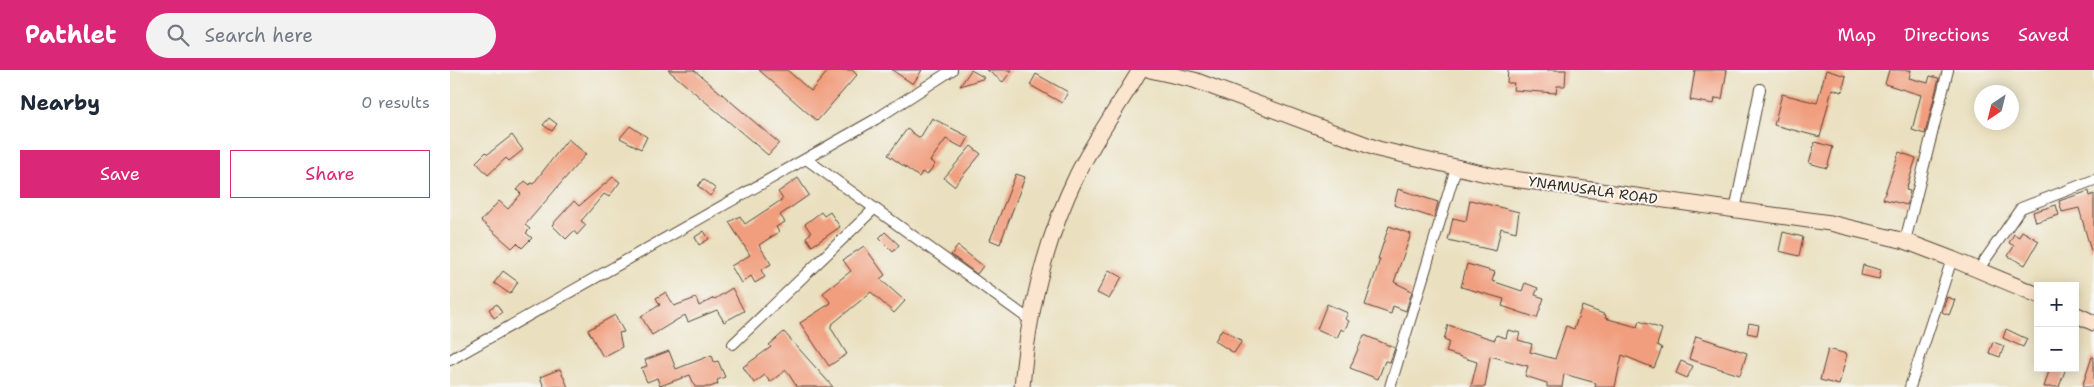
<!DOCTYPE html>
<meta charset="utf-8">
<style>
body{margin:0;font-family:"Shantell Sans",sans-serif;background:#f2f2f3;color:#1f2937}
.controls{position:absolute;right:15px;bottom:15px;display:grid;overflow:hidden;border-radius:0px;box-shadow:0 2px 12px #0003}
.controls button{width:45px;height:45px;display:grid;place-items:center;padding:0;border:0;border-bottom:1px solid #e0e1e3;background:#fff;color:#1f2937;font:25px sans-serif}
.compass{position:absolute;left:1524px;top:15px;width:45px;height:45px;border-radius:50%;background:#fff;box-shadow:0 2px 12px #0003;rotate:215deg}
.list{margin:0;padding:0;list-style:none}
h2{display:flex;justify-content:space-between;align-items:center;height:65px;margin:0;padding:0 20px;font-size:21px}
h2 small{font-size:16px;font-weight:400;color:#747a83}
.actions{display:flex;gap:10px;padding:15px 20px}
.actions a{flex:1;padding:11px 0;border:1px solid #db2777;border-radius:0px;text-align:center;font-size:18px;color:#db2777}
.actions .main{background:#db2777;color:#fff}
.icon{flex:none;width:28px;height:28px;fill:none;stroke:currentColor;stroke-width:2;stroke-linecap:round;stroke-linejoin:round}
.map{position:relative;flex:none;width:1644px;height:317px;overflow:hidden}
header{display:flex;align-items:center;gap:30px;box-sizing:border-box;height:70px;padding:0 25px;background:#db2777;color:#fff}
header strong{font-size:24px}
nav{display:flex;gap:28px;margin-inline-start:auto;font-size:18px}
.search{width:350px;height:45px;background:#f2f2f3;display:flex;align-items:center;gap:12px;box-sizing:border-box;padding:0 18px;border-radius:28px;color:#747a83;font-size:19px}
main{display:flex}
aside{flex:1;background:#fff}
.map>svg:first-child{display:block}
</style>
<header>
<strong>Pathlet</strong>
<div class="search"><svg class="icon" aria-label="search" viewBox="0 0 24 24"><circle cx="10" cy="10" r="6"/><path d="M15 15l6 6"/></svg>Search here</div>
<nav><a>Map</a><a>Directions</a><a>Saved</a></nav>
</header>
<main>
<aside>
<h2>Nearby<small>0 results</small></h2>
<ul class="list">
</ul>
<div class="actions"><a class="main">Save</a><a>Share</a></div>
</aside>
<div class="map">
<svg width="1644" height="317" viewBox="0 0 1644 317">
<rect width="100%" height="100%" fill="#f6f6f2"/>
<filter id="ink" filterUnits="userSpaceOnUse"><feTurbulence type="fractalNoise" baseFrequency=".02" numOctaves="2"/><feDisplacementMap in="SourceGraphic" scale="10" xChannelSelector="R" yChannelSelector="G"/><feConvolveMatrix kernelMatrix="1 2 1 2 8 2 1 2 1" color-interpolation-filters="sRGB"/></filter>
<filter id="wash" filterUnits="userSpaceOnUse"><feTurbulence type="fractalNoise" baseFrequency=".0096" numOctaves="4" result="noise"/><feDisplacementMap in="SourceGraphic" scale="20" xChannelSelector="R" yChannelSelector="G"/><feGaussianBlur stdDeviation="1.12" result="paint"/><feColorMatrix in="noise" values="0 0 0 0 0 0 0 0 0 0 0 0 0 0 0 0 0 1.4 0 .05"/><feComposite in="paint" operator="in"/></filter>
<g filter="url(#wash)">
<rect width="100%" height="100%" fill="#eae0bf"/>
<g id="blocks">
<path fill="#f19e7e" d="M 218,0 L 244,0 L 329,73 L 318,85 Z
M 309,0 L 337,0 L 361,21 L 379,0 L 402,0 L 407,5 L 367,51 Z
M 442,0 L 472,0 L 463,14 Z
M 521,0 L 535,8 L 510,16 Z
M 537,0 L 562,0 L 553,12 Z
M 1058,0 L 1116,0 L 1115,16 L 1107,16 L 1106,23 L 1063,20 L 1064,13 L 1057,13 Z
M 1245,0 L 1277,0 L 1272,29 L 1265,28 L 1264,34 L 1240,30 Z
M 1376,0 L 1396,6 L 1392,22 L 1382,19 L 1370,67 L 1324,55 L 1332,24 L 1367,33 Z
M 1439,0 L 1461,0 L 1459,8 L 1478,13 L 1480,6 L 1489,8 L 1475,64 L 1462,60 L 1471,25 L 1435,14 Z
M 586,4 L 618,22 L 612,33 L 580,15 Z
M 99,48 L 107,54 L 102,61 L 93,55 Z
M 482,48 L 519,67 L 513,78 L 496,69 L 480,91 L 485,94 L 477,105 L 472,102 L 469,107 L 438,85 L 457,59 L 470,68 Z
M 180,56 L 197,67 L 191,79 L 170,68 Z
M 62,65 L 73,80 L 59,91 L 56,88 L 38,105 L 26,92 L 36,82 L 38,84 Z
M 118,69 L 136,84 L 75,155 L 80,159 L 76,163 L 82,168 L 72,178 L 67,173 L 62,178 L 31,151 L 49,131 L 58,139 L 71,124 L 67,120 L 75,111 L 80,115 L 81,113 L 83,114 Z
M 1365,72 L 1383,77 L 1377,98 L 1359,93 Z
M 521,76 L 531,84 L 504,116 L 494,108 Z
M 1449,82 L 1466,88 L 1456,120 L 1460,121 L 1457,135 L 1433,129 Z
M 566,104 L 575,107 L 550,174 L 540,170 Z
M 163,107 L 170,112 L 159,127 L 154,124 L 131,151 L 136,155 L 127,165 L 124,161 L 116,169 L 102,155 L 124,131 L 129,136 Z
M 348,108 L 359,125 L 330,145 L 335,152 L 326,157 L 329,162 L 309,175 L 321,194 L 311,200 L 315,207 L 305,213 L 301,206 L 291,213 L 281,196 L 300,185 L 279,152 L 290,146 L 295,154 L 333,129 L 328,122 Z
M 253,109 L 266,119 L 260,126 L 248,116 Z
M 948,119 L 988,132 L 984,148 L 944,135 Z
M 1639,121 L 1640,126 L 1644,124 L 1644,181 L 1641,181 L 1629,138 L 1612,142 L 1609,131 Z
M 1020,130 L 1069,142 L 1066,162 L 1051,158 L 1046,181 L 998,170 L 1003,148 L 1016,151 Z
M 1606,135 L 1609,145 L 1586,152 L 1583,142 Z
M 371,142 L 374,146 L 380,142 L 390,157 L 362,176 L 356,167 L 361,163 L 355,154 Z
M 939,156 L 961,164 L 944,212 L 962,221 L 956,241 L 943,236 L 941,244 L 915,235 L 930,189 L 928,189 Z
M 254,161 L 259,169 L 249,175 L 245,167 Z
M 1572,161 L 1589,171 L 1575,195 L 1558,186 L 1564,176 L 1559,173 L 1564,164 L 1569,167 Z
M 435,162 L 449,175 L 443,182 L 429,168 Z
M 1333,162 L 1353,167 L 1349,186 L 1329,181 Z
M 414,176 L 435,205 L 430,209 L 455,231 L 444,243 L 421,222 L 381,255 L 381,258 L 397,284 L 379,296 L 350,253 L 381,233 L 373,223 L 401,201 L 393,190 Z
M 508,176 L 533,196 L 527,204 L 501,185 Z
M 1017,194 L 1045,202 L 1042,211 L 1072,221 L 1075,213 L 1088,218 L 1085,225 L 1094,228 L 1087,248 L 1052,236 L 1054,229 L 1011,217 Z
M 1413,195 L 1431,200 L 1429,209 L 1411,205 Z
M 659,200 L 672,207 L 659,229 L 647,223 Z
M 53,201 L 68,212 L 60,224 L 44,213 Z
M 282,218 L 294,241 L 274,252 L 267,240 L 238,252 L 235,245 L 202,265 L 191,246 L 210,235 L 206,228 L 216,222 L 224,236 L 246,228 L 249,236 L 264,228 L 265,229 Z
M 1497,227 L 1505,230 L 1499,245 L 1492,242 Z
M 47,234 L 52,243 L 44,248 L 39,239 Z
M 877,234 L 898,243 L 895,249 L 899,251 L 894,261 L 891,259 L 887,268 L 867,259 Z
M 1132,236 L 1156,245 L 1155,248 L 1187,257 L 1189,251 L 1212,259 L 1207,275 L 1212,278 L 1204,298 L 1172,285 L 1165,317 L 1145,317 L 1146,313 L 1114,304 L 1112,317 L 1097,317 L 1097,313 L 1075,306 L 1078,296 L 1040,286 L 1035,317 L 1021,317 L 1027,292 L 996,282 L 999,272 L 994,270 L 998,255 L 1045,270 L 1046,265 L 1056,268 L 1058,260 L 1070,263 L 1068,270 L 1082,274 L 1080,282 L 1105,289 L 1116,256 L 1124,259 Z
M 165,245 L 174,262 L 169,263 L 172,277 L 153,287 L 138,260 Z
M 1299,253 L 1309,255 L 1307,265 L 1297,263 Z
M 772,259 L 792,271 L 784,283 L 765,271 Z
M 1556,259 L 1577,269 L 1573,277 L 1553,268 Z
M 334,262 L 383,317 L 347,317 L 336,300 L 320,312 L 315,305 L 304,313 L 293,297 L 321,277 L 319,275 Z
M 914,265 L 945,278 L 940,292 L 935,291 L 928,309 L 900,298 Z
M 1246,266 L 1297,283 L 1290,305 L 1239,289 Z
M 1543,272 L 1554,276 L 1550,287 L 1539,283 Z
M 1378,279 L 1397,284 L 1389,315 L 1370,310 Z
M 219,281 L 226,299 L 262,285 L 264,292 L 268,291 L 275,307 L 267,310 L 268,314 L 260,317 L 245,317 L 240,305 L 210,316 L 207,308 L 197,312 L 191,298 L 197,296 L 195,290 Z
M 1642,287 L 1644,287 L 1644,317 L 1632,317 Z
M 1231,291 L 1243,296 L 1237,308 L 1226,303 Z
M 1600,298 L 1616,298 L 1609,317 L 1594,317 Z
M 110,299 L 118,317 L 94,317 L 90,307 Z"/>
</g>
</g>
<g filter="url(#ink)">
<use href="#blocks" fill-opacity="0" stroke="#554536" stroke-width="1"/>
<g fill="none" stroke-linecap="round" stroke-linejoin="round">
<defs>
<path id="minor" d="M 356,89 L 580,250
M 1285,140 L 1310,19
M 1455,171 L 1498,0
M 1528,200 L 1571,138 L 1644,110
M 283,274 L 425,138
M 0,290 L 426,49 L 502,0
M 940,317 L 1006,98
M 1460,317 L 1502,189"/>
<path id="secondary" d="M 700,0 L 744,10 L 928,79 L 1049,107 L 1380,153 L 1455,171 L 1502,189 L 1588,225
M 1625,244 L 1644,253
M 572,317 C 578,242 594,173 627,105 C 644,70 670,34 690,0"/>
</defs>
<use href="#minor" stroke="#554536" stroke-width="12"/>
<use href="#secondary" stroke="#554536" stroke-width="17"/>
<use href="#minor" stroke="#fff" stroke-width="10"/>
<use href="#secondary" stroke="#fce5cf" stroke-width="15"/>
</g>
</g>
<g text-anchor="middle" stroke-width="4" stroke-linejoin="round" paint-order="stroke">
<g font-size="14" fill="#3b2a1e" stroke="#f6f6f2">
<text transform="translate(1143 120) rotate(8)" y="5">YNAMUSALA ROAD</text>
</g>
</g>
</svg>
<div class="controls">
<button>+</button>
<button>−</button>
</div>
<svg class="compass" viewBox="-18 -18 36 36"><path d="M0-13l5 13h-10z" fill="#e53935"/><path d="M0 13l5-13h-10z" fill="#747a83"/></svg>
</div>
</main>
